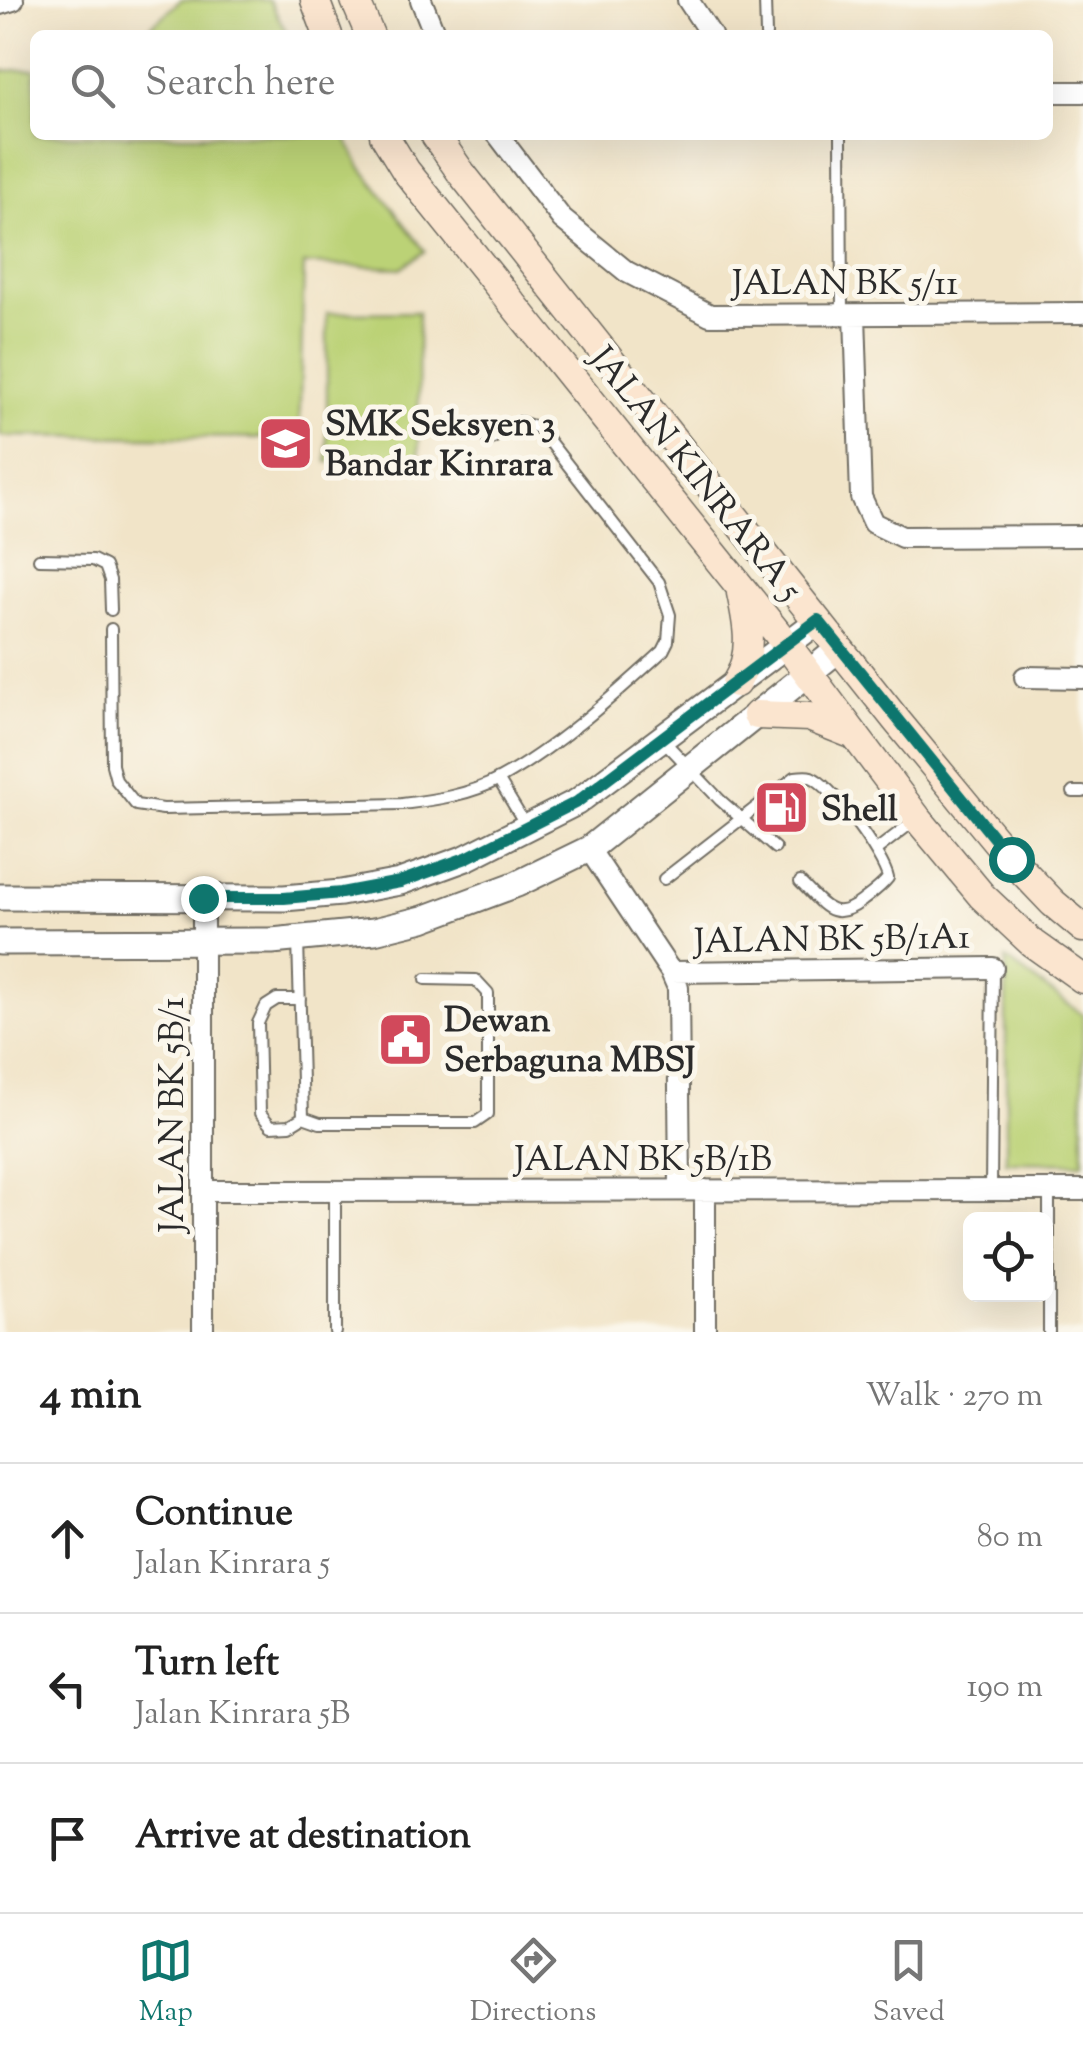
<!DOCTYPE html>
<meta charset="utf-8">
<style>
body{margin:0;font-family:"Sorts Mill Goudy",serif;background:#f6f6f6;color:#222}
.controls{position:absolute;right:30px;bottom:30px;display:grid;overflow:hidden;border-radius:15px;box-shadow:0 10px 40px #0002}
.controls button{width:90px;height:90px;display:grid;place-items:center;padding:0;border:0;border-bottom:2px solid #e0e0e0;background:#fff;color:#222;font:50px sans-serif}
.stop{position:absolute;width:30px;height:30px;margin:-22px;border:8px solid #0f766e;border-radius:50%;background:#fff}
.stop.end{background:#0f766e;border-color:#fff;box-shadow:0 2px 10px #0008}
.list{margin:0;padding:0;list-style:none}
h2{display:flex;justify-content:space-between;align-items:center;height:130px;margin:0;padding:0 40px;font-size:42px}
h2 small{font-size:32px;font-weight:400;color:#767676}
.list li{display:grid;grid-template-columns:65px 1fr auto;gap:30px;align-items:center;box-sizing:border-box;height:150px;padding:0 40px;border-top:2px solid #e0e0e0}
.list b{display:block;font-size:38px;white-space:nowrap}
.list p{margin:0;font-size:32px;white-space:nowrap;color:#767676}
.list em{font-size:32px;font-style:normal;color:#767676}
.icon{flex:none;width:55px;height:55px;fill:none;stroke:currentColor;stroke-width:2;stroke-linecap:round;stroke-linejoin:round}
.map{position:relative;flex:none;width:1083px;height:1332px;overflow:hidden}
.search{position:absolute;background:#fff;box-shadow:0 10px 40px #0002;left:30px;right:30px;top:30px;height:110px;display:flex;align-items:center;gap:25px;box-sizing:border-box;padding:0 35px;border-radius:15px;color:#767676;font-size:38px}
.sheet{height:580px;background:#fff}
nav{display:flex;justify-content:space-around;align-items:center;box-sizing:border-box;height:140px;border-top:2px solid #e0e0e0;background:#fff;font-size:28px;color:#767676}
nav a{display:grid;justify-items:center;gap:5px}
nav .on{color:#0f766e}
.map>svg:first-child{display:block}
</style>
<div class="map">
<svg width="1083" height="1332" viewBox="0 0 1083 1332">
<rect width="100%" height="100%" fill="#fbf7ec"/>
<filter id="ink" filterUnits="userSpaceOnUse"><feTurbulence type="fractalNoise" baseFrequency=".01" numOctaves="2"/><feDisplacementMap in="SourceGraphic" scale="20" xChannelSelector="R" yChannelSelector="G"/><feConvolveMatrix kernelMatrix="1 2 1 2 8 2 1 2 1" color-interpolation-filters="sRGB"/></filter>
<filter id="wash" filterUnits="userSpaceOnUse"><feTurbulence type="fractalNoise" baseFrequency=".0048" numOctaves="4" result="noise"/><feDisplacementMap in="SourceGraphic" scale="40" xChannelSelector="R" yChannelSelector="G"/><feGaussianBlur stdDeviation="2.25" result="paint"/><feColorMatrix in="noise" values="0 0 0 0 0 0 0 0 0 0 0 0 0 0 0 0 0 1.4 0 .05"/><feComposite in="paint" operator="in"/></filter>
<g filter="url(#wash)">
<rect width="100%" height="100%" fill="#f1e4c8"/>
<path fill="#bbd276" stroke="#737e50" stroke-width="2.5" d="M 181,0 L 269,0 L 288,35 L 141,35 Z
M 35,69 L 35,135 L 344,135 L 361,167 L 425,251 L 401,268 L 304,264 L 299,438 L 0,436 L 0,71 Z
M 418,312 L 419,461 L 327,462 L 327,313 Z
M 1006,959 L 1083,1015 L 1083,1163 L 1006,1162 Z"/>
</g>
<g filter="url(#ink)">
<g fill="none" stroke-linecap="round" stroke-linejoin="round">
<defs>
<path id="service" d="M 765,0 L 766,35
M 841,135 L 842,314
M 39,559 L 93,560 L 105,566 L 110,580 L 111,610
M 111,629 L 112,765 L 116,780 L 136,805 L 163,809 L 402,804 C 434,800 470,795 499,779 C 559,746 613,696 663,651 L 668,641 L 670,615 L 659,582 L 539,428 L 520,422 L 488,441
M 661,738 L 720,800 L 775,848
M 498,779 L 527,827
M 1073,792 L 1083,792
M 875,851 L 914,821
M 664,879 L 795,777 C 801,777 805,775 811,777 C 832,785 884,857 888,878 C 881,887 871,894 862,901 C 832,924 823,904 800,882
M 298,940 L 303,1117 L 320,1123 L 475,1123 L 488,1114 L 488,993 L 476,980 L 426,979
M 300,999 L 277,999 L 266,1006 L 258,1023 L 260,1113 L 271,1126 L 290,1125 L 303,1117
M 991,1190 L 993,968
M 335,1191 L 335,1332
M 1049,1191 L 1049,1332"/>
<path id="minor" d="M 421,0 L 435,35
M 688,0 L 711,35
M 0,4 L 13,0
M 1048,92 L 1083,92
M 498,135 L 562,219 L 627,272 L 710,315 L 1083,313
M 855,315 L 861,497 L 873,523 L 902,537 L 1083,536
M 1025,677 L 1083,678
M 589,849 L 671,972 L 678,988 L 680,1190
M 203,899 L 203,1332
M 671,972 L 993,968
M 705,1190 L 705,1332
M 204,1191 L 1083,1190"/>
<path id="tertiary" d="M 0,897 L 284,898 L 341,893 L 400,882 L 466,858 L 577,802 L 818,621
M 0,942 L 272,941 L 374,931 L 423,919 L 517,884 L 589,849 L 840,648"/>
<path id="secondary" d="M 315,0 L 328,35
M 355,0 L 370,35
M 384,135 L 406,171 L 787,645 L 917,818 L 982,896 L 1031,942 L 1083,979
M 435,135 L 462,174 L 897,721 L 1011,859 L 1053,903 L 1083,928
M 736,683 C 754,654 748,625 741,593
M 757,715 L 809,717 L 849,733"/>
</defs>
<use href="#service" stroke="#706c62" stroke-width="14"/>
<use href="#minor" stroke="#706c62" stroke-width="24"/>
<use href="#tertiary" stroke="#706c62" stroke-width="29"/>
<use href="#secondary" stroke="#706c62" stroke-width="31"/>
<use href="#service" stroke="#fff" stroke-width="10"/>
<use href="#minor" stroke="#fff" stroke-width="20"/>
<use href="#tertiary" stroke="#fff" stroke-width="25"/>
<use href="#secondary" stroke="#fbe5cf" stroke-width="28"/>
</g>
</g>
<g fill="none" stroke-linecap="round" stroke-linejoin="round" filter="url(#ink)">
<path stroke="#0f766e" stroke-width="12" d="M 203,898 L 284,898 L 341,893 L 400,882 L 466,858 L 577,802 L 818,620 L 1011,859"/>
</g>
<defs>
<symbol id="school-square" viewBox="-11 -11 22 22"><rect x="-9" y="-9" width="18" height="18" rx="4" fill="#d1495b" stroke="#fbf7ec"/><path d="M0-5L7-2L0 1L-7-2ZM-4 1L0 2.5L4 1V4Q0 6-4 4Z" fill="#fff"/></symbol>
<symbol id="fuel-square" viewBox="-11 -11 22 22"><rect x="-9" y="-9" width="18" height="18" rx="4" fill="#d1495b" stroke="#fbf7ec"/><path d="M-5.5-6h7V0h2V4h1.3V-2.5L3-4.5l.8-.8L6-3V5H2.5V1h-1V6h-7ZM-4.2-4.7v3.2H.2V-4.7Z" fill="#fff"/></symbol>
<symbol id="civic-square" viewBox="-11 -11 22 22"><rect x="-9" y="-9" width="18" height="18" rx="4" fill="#d1495b" stroke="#fbf7ec"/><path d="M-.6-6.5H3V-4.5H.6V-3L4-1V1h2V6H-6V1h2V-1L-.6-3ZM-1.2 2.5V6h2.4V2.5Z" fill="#fff"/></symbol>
</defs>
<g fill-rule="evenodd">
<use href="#school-square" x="254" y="412" width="63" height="63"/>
<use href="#fuel-square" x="750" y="776" width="63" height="63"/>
<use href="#civic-square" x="374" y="1008" width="63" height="63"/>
</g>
<g text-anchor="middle" stroke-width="10" stroke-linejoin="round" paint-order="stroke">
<g font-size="35" fill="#2b2b2b" stroke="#fbf7ec">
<text x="845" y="294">JALAN BK 5/11</text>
<text transform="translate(697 473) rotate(51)" y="12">JALAN KINRARA 5</text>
<text transform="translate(832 938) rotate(-1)" y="12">JALAN BK 5B/1A1</text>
<text transform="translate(171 1115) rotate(-90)" y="12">JALAN BK 5B/1</text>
<text x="643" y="1170">JALAN BK 5B/1B</text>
</g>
<g font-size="35" font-weight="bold" fill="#2b2b2b" stroke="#fbf7ec" text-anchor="start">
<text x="325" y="435">SMK Seksyen 3<tspan x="325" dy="40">Bandar Kinrara</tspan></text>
<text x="821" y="820">Shell</text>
<text x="444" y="1031">Dewan<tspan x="444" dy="40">Serbaguna MBSJ</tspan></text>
</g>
</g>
</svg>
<div class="controls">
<button><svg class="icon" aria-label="locate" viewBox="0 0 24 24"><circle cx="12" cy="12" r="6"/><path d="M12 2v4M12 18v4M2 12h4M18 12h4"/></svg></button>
</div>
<div class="stop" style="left:1011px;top:859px"></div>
<div class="stop end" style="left:203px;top:898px"></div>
<div class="search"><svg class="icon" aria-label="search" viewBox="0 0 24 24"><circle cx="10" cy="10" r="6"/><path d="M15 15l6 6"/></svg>Search here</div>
</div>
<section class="sheet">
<h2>4 min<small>Walk · 270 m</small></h2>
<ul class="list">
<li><svg class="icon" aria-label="ahead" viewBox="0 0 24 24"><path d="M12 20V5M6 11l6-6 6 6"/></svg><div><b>Continue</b><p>Jalan Kinrara 5</p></div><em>80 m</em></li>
<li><svg class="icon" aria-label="left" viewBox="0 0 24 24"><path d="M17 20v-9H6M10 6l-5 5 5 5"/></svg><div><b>Turn left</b><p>Jalan Kinrara 5B</p></div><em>190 m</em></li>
<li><svg class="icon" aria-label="arrive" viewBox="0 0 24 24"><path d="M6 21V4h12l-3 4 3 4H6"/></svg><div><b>Arrive at destination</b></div></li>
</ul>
</section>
<nav>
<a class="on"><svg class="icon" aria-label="map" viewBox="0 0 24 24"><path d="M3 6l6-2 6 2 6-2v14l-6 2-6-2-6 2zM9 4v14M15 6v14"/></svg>Map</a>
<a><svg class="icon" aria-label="directions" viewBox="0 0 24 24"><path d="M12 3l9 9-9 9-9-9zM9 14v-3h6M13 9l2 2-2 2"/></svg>Directions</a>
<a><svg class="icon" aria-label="saved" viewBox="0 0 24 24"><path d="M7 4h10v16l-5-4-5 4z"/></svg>Saved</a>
</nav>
